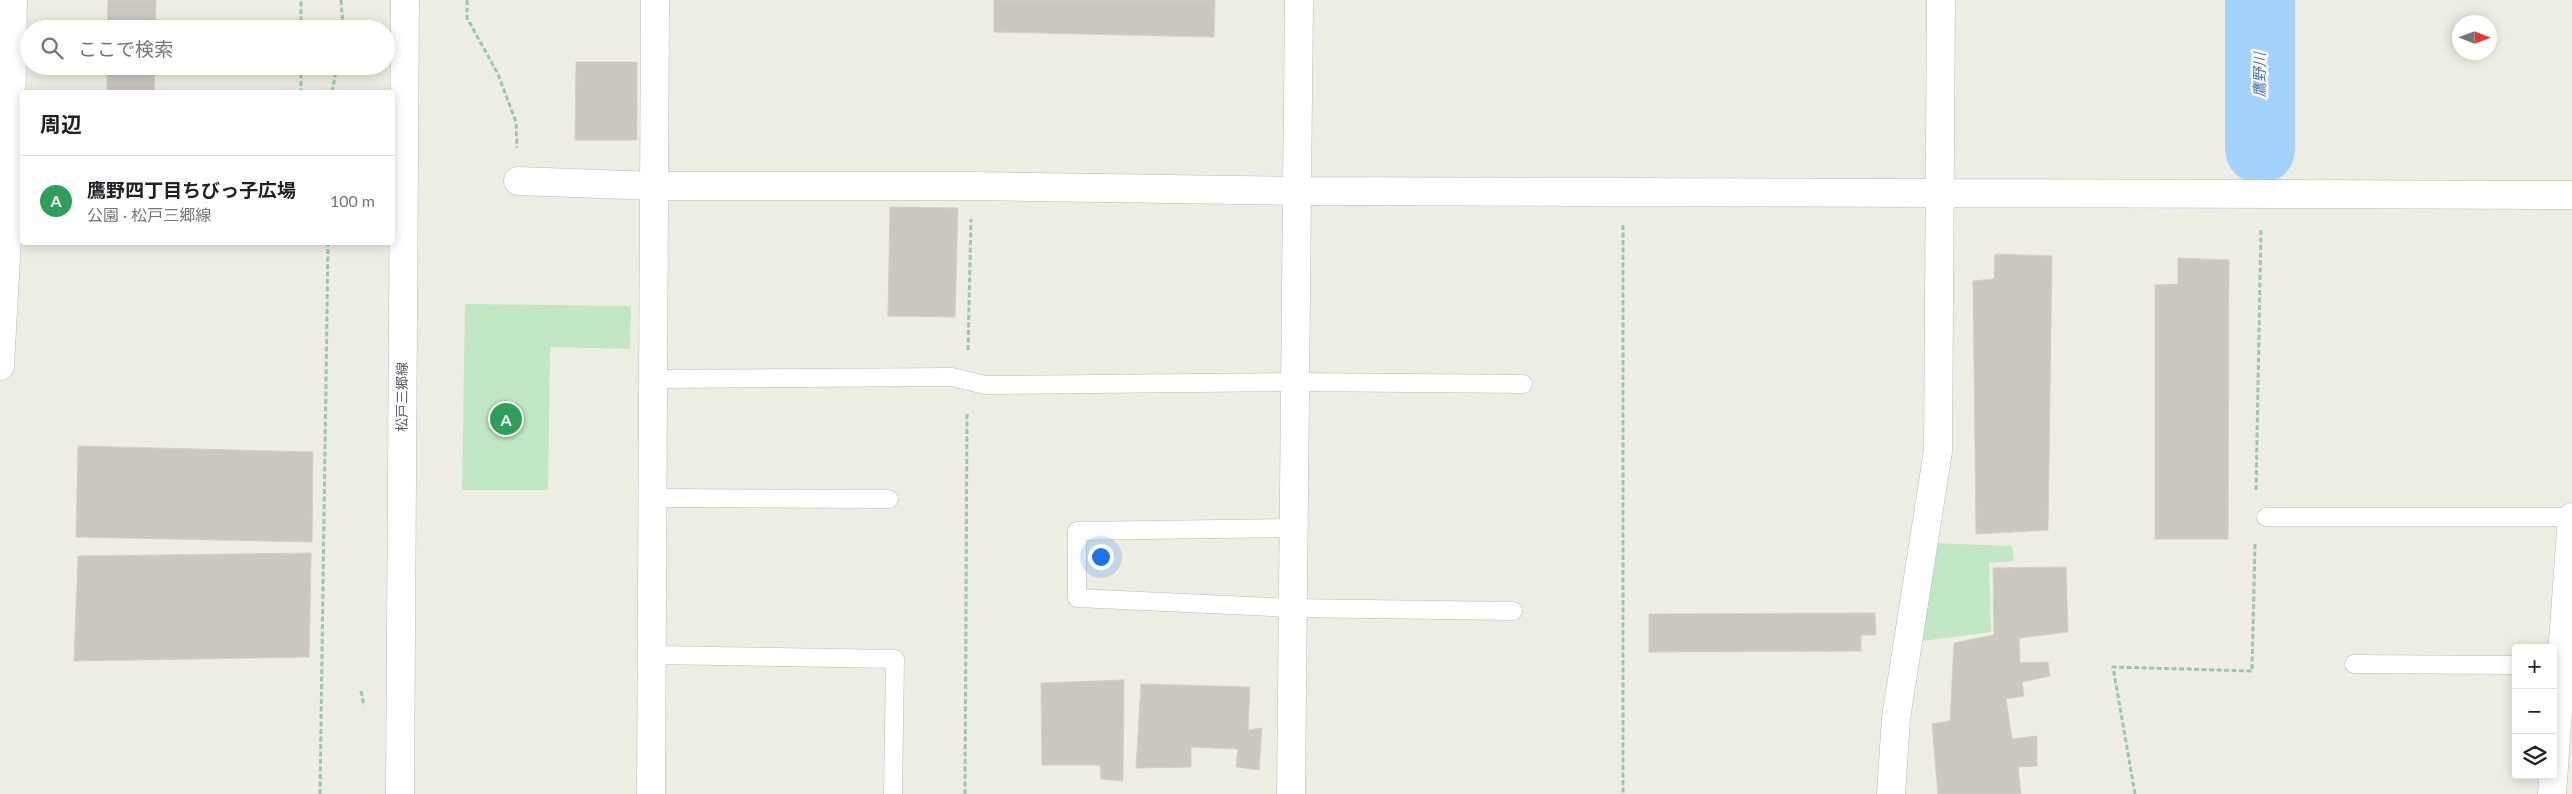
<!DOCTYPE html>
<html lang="ja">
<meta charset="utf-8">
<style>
body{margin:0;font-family:Lato,"Noto Sans JP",sans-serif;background:#f2f2f2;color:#202124}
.controls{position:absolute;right:15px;bottom:15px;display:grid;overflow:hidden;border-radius:5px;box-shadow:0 2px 12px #0003}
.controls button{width:45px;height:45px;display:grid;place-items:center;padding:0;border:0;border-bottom:1px solid #e0e0e0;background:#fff;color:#202124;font:25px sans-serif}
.compass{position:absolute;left:2452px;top:15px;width:45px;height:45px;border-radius:50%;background:#fff;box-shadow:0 2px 12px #0003;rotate:91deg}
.you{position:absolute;left:1100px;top:556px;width:18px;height:18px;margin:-12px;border:4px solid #fff;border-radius:50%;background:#1a73e8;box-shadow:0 0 0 8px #1a73e833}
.badge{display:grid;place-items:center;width:32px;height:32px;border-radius:50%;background:#ea580c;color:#fff;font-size:16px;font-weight:700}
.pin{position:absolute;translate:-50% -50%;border:2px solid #fff;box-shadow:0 1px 5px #0006}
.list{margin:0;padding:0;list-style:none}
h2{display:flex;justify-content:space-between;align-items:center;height:65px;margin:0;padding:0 20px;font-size:21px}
h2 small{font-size:16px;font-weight:400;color:#757577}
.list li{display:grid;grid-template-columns:32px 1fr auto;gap:15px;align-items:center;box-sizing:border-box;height:90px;padding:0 20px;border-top:1px solid #e0e0e0}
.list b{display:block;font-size:19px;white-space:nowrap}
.list p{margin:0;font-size:16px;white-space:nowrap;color:#757577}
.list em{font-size:16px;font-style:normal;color:#757577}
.icon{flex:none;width:28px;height:28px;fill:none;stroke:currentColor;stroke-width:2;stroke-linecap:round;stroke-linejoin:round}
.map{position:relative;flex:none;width:2572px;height:794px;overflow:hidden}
.search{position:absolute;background:#fff;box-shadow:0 2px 12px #0003;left:20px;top:20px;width:375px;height:55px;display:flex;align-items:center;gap:12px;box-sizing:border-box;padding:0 18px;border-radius:28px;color:#757577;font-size:19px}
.panel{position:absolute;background:#fff;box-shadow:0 2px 12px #0003;left:20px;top:90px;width:375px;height:155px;border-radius:5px}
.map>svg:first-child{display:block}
</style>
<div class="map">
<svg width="2572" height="794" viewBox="0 0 2572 794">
<rect width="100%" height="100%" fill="#eeede4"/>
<path fill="#c1e6c3" d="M 465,304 L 631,306 L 630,349 L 550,347 L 548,490 L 462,490 Z
M 1930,543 L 2012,546 L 2014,561 L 1989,563 L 1991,632 L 1915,642 Z"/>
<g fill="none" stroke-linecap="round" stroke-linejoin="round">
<path stroke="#a4d2fe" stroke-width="70" d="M 2260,149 L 2260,0"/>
</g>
<path fill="#cac7c1" stroke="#d3cfc2" d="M 108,0 L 156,0 L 155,29 L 107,29 Z
M 994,0 L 1215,0 L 1214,37 L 994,32 Z
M 576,62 L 637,62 L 637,140 L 575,140 Z
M 107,66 L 155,66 L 154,92 L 107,92 Z
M 890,207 L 958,208 L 955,317 L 888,316 Z
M 1995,254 L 2052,256 L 2048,530 L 1976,534 L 1973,281 L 1994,279 Z
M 2178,258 L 2229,260 L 2228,539 L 2155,539 L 2155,285 L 2178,284 Z
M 78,446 L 313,452 L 312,542 L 76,537 Z
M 311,553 L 309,657 L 74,661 L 78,556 Z
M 2066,567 L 2068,632 L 2019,638 L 2020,663 L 2048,662 L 2050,676 L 2022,682 L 2024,696 L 2006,699 L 2012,739 L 2037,736 L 2037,766 L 2018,767 L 2021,794 L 1938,794 L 1932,724 L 1950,721 L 1954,643 L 1994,635 L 1993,568 Z
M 1875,613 L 1876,635 L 1861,635 L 1861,651 L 1649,652 L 1649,614 Z
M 1124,680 L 1123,781 L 1101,779 L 1100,765 L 1042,765 L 1041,683 Z
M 1141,684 L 1250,687 L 1248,730 L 1262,728 L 1259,770 L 1236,767 L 1238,749 L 1191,747 L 1191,767 L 1136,768 Z"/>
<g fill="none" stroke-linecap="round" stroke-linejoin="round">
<defs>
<path id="service" d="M 653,379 L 952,377 L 985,385 L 1294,382 L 1523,384
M 653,498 L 889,499
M 2266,517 L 2572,517
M 1293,528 L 1077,531 L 1077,598 L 1292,608 L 1513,611
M 652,655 L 895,659 L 893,794
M 2354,664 L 2516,665"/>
<path id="minor" d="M 518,181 L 655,186 L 971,186 L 1297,191 L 2572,195
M 1297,191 L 1299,0
M 0,366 L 10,184 L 13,0
M 651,794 L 655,0
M 1891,794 L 1896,718 L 1938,451 L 1941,0"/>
<path id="tertiary" d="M 1291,794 L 1297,191
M 2552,794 L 2572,517"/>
<path id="secondary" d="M 400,794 L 405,0"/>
</defs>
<use href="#service" stroke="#b6b9be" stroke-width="19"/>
<use href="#minor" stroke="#b6b9be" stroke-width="29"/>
<use href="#tertiary" stroke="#b6b9be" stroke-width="29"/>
<use href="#secondary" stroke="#b7bac0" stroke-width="29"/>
<path stroke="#9ac7a9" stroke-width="3" stroke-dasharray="5 2.5" stroke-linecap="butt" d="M 341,0 L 343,29
M 467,0 L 467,18 L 498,74 L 516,122 L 517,148
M 301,29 L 301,0
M 301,66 L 301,92
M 332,92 L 337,66
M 1623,225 L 1623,794
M 968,350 L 971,219
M 2256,490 L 2261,229
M 361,691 L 364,706
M 320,794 L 328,242
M 965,794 L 967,412
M 2135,794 L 2113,667 L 2252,671 L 2255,544"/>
<use href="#service" stroke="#fff" stroke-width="18"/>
<use href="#minor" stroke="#fff" stroke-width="28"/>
<use href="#tertiary" stroke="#fff" stroke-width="28"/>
<use href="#secondary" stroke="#fff" stroke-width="28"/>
</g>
<g text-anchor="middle" stroke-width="5" stroke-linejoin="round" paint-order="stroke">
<g font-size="14" fill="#5c5f64" stroke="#fff">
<text transform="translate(402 397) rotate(-90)" y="5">松戸三郷線</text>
</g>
<g font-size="15" font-style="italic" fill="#4376b9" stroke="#fff">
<text transform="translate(2260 75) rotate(-90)" y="5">鷹野川</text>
</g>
</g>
</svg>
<div class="controls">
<button>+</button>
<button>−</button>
<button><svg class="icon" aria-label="layers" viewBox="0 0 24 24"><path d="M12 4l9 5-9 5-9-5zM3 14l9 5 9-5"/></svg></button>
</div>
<svg class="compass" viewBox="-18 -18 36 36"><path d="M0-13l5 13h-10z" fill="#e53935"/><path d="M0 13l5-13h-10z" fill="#757577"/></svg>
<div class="you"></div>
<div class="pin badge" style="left:506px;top:419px;background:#2e9e5b">A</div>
<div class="search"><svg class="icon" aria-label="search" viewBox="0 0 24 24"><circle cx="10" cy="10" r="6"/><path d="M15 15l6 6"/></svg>ここで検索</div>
<section class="panel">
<h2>周辺<small></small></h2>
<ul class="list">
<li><span class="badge" style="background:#2e9e5b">A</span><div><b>鷹野四丁目ちびっ子広場</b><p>公園 · 松戸三郷線</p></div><em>100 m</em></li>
</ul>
</section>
</div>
